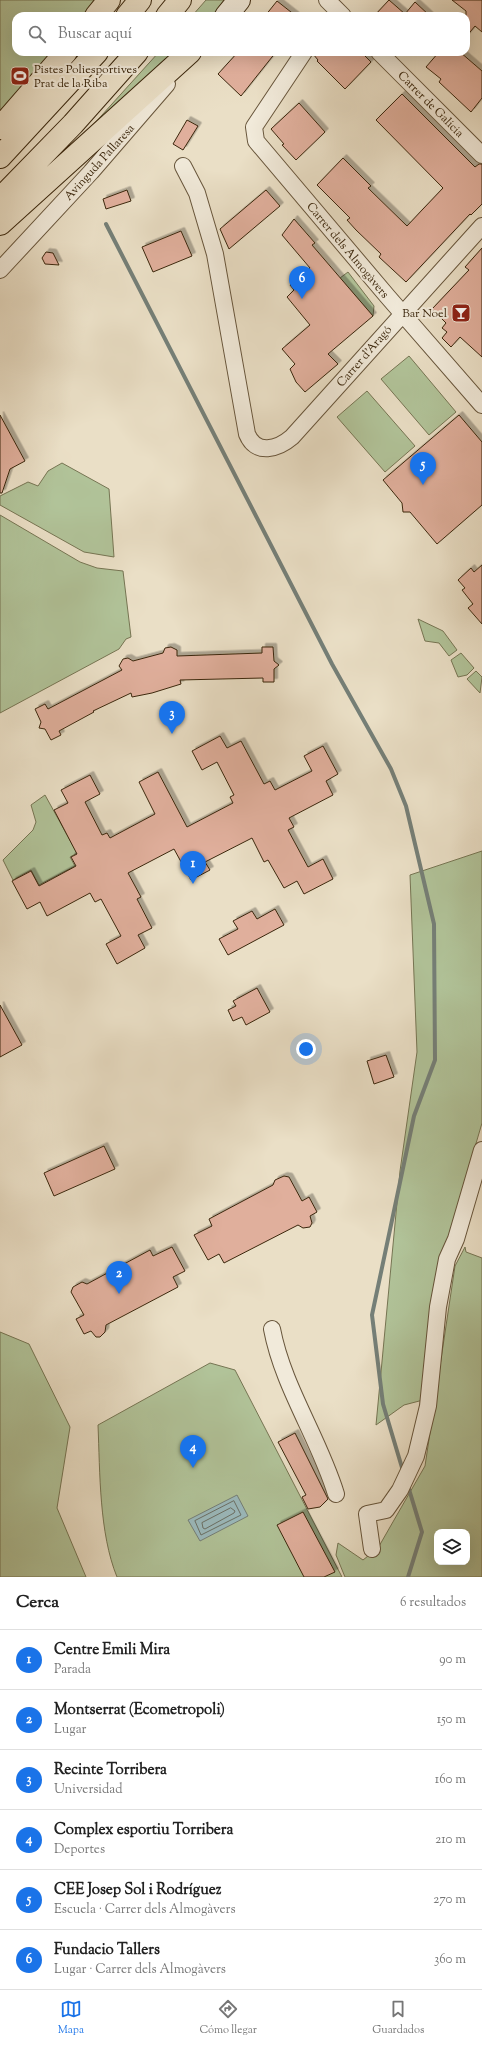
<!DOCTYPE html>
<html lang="es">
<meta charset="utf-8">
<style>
body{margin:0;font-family:"Sorts Mill Goudy",serif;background:#f2f2f2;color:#222}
.controls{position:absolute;right:12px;bottom:12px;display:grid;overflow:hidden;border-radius:8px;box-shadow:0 4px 16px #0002}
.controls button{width:36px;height:36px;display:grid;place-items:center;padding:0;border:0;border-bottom:1px solid #e0e0e0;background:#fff;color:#222;font:20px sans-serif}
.you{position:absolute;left:306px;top:1049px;width:14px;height:14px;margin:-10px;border:3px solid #fff;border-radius:50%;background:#1a73e8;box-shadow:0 0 0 6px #1a73e833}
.badge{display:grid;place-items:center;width:26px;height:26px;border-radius:50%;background:#1a73e8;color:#fff;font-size:13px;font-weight:700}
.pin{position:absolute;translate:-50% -33px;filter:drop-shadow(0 1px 2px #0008)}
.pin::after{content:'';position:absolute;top:21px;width:14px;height:12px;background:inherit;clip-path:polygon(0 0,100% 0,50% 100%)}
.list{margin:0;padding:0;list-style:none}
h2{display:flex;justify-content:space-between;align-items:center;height:52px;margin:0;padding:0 16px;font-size:17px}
h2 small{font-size:13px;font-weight:400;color:#767676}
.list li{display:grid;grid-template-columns:26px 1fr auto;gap:12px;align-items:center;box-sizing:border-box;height:60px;padding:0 16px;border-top:1px solid #e0e0e0}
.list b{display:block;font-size:15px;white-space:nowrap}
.list p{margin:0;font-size:13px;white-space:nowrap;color:#767676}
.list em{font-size:13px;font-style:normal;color:#767676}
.icon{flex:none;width:22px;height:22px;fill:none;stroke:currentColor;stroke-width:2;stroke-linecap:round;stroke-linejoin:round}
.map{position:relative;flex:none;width:482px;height:1577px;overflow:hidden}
.search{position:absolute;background:#fff;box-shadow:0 4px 16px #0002;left:12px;right:12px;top:12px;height:44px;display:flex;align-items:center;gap:10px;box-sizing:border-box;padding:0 14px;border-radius:12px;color:#767676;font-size:15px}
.sheet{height:412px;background:#fff}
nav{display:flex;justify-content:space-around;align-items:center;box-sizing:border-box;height:56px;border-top:1px solid #e0e0e0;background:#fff;font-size:11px;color:#767676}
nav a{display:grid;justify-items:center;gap:2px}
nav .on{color:#1a73e8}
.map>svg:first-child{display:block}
</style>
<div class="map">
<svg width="482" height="1577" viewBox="0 0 482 1577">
<defs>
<filter id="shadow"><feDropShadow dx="3.5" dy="-3.5" stdDeviation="0" flood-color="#0004"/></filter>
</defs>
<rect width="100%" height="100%" fill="#eadfc6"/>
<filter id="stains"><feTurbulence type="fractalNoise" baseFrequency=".005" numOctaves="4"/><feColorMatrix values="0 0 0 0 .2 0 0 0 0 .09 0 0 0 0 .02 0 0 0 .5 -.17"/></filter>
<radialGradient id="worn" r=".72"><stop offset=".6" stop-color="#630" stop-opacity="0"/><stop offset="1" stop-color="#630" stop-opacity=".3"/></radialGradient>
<path fill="#b1c399" stroke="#767553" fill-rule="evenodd" d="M 0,0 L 100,0 L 87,16 L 16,16 L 16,52 L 58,52 L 0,121 Z
M 206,0 L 229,0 L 215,16 L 192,16 Z
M 159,52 L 180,52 L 83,136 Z
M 348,272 L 374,306 L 373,316 L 340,278 Z
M 409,356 L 456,412 L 429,435 L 381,379 Z
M 367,391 L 415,446 L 385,472 L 337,417 Z
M 62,463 L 109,489 L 114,557 L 84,552 L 0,505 L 0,496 L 28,482 L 38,486 L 48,471 Z
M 0,515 L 80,562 L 97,568 L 123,571 L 131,637 L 126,639 L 119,649 L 0,713 Z
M 418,619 L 443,631 L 457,650 L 449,656 L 439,643 L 425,641 Z
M 461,653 L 474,668 L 467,675 L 458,677 L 451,660 Z
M 476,671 L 482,677 L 480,693 L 467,679 Z
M 45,795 L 77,853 L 70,857 L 75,866 L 39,885 L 31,870 L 13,880 L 3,860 L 33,830 L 36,822 L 31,805 Z
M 482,851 L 482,1123 L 443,1256 L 427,1399 L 404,1405 L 376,1425 L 400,1171 L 417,1052 L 410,875 Z
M 465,1247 L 466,1252 L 482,1258 L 482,1577 L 345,1577 L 336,1555 L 338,1543 L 363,1560 L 378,1548 L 425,1466 L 455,1266 ZM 437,1532 L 467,1532 L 467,1562 L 437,1562 Z
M 0,1332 L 29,1344 L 70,1427 L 57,1508 L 86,1577 L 0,1577 Z
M 210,1363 L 235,1370 L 342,1577 L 117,1577 C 99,1533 100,1472 98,1425 Z"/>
<path fill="#9bbabd" stroke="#757f77" d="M 237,1495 L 248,1516 L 200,1541 L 188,1520 Z"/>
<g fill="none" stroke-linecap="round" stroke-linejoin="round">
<path stroke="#6b7065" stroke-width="1" d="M 234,1501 L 241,1515 L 201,1535 L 195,1521 Z
M 231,1508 L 235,1511 L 234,1513 L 205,1529 L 203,1528 L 202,1523 Z"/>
<path stroke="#757f77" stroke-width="4" d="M 106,224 L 332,664 L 391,769 L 406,806 L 434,924 L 435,1060 L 414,1116 L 372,1315 L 383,1404 L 403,1471
M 408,1486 L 422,1532 L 408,1577"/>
</g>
<path fill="#e0af9c" stroke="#3b270d" filter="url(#shadow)" d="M 389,0 L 405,14 L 415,2 L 430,16 L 374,16 Z
M 452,0 L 482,0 L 482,32 L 475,26 L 466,37 L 466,11 Z
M 277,1 L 296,16 L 265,16 Z
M 238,52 L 276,52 L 241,96 L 218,74 Z
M 313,52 L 361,52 L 371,62 L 345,89 L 317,61 L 318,60 L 313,54 Z
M 439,52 L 460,52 L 482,71 L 482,98 L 471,112 L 439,82 L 441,79 L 426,67 Z
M 402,94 L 475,167 L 479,164 L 482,164 L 482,204 L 471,215 L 470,214 L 406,282 L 379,257 L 381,254 L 356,230 L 347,220 L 350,218 L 317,185 L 343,158 L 371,186 L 368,188 L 407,226 L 423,209 L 443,188 L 376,120 Z
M 299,103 L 325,132 L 296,160 L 282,145 L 284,144 L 271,129 Z
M 187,120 L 198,126 L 183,150 L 173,144 Z
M 127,190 L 131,201 L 106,209 L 103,199 Z
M 266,190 L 280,206 L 229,249 L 220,229 Z
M 294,219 L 315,243 L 312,245 L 373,316 L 328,354 L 338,364 L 305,392 L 296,382 L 290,369 L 295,364 L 282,349 L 310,325 L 287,297 L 294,290 L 290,285 L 310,268 L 282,235 Z
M 181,231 L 192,256 L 153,272 L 142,247 Z
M 482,248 L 482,357 L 460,337 L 451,347 L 442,338 L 447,332 L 442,328 L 446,323 L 432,309 L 469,270 L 465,267 Z
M 46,252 L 53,253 L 59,265 L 45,264 L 42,258 Z
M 0,415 L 25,461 L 10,469 L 2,493 L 0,493 Z
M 459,415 L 482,442 L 482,505 L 437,544 L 410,512 L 403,512 L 402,503 L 383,480 Z
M 482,565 L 482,624 L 468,608 L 473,604 L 462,590 L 465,588 L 458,580 L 471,568 L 474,572 Z
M 171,647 L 177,650 L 177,656 L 262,653 L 262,647 L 273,647 L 274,661 L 279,665 L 274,669 L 274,682 L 263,682 L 263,678 L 180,680 L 181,684 L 152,693 L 132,697 L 131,693 L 93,711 L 94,712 L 59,731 L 61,735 L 51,740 L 45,729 L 39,728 L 41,722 L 35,709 L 45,704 L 48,709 L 122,670 L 119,666 L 123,659 L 128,658 L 133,661 L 163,653 L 165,648 Z
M 220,736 L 227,748 L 241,741 L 264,784 L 270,781 L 275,790 L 312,771 L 304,756 L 323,746 L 338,774 L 326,781 L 333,795 L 289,818 L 294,827 L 288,830 L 308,867 L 323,859 L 333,879 L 304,894 L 297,881 L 284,888 L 268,860 L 264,862 L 252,838 L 205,862 L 210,870 L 191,880 L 174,849 L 128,873 L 141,897 L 137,899 L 152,928 L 138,935 L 145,948 L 117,964 L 106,944 L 121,936 L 101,899 L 95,902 L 90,893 L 47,916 L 40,902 L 27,909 L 12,881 L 31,871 L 39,886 L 76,866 L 71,857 L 77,854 L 54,810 L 68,803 L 61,790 L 90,775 L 100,794 L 85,802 L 102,835 L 107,833 L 110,838 L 155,814 L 139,782 L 158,772 L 187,827 L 233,803 L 230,797 L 234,795 L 217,762 L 202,770 L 192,751 Z
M 275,909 L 284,925 L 228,955 L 219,939 L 238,929 L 233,921 L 252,911 L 257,919 Z
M 257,988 L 270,1012 L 246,1025 L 242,1017 L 233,1021 L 228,1010 L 236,1006 L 233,1001 Z
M 0,1005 L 22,1045 L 0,1057 Z
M 386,1055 L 394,1077 L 374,1084 L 367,1061 Z
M 104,1146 L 115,1169 L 54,1196 L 44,1173 Z
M 284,1176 L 289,1177 L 302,1201 L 309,1197 L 317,1212 L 310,1216 L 312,1223 L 310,1227 L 303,1228 L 298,1225 L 224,1263 L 219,1254 L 208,1260 L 194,1235 L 212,1226 L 209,1219 L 273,1185 L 275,1180 Z
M 172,1247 L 185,1271 L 173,1277 L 178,1287 L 106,1325 L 105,1332 L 100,1337 L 96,1337 L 91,1331 L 84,1334 L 76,1319 L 84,1315 L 71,1292 L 73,1287 L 82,1282 L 87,1284 L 150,1250 L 153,1256 Z
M 295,1433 L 328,1499 L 320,1507 L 308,1509 L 302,1497 L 306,1495 L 278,1442 Z
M 303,1512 L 335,1572 L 324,1577 L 304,1577 L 277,1525 Z"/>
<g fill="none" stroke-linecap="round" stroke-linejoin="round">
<defs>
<path id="street" d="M 327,0 L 343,16
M 304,52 L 254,127 L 256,141 L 388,297 L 482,405
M 379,52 L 482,155
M 183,166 L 197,193 L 215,254 L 247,434 C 256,456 278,449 292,437 L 482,226
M 0,270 L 91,172 L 167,84
M 272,1329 C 283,1387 319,1438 336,1494
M 372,1549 L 367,1514 L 386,1510 L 400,1490 L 416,1456 L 428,1406 L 438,1307 L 447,1259 L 456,1239 L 482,1150"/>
<path id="secondary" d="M 226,16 L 239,0"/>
<path id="highway" d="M 96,16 L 109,0
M 127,16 L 140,0
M 167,16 L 180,0
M 0,128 L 66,52
M 0,157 L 97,52
M 0,199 L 73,124 L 137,52
M 0,224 L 190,52"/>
</defs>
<use href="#street" stroke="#67553b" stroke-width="18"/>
<use href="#secondary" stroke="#3b270d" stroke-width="24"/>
<use href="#highway" stroke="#3b270d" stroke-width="24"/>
<use href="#street" stroke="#f1eada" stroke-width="16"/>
<use href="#secondary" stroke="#f1eada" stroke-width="22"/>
<use href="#highway" stroke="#eadfc6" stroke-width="22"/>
</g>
<defs>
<symbol id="stadium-square" viewBox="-11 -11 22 22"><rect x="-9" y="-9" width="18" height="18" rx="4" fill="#8f2418" stroke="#f1eada"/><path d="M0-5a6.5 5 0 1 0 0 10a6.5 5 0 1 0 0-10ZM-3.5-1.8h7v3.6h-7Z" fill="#fff"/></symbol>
<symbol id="bar-square" viewBox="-11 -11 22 22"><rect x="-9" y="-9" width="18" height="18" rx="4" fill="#8f2418" stroke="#f1eada"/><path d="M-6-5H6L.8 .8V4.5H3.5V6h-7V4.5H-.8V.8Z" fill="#fff"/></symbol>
</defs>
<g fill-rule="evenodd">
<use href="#stadium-square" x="9" y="65" width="22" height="22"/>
<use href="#bar-square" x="450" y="302" width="22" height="22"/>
</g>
<g text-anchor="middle" stroke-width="4" stroke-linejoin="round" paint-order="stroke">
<g font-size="12" fill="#3b270d" stroke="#f1eada" text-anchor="start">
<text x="34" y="73">Pistes Poliesportives<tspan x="34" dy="14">Prat de la Riba</tspan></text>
<text x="447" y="317" text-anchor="end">Bar Noel</text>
</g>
<g font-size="12" fill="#3b270d" stroke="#f1eada">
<text transform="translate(431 104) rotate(45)" y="4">Carrer de Galicia</text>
<text transform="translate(99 162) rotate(-48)" y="4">Avinguda Pallaresa</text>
<text transform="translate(348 250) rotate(50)" y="4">Carrer dels Almogàvers</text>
<text transform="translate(364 356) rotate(-49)" y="4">Carrer d'Aragó</text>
</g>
</g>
<rect width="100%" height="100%" filter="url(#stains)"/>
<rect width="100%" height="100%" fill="url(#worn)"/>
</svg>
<div class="controls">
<button><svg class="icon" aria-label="layers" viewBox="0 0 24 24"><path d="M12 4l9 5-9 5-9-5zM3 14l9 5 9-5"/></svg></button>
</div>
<div class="you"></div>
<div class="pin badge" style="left:193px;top:884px">1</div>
<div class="pin badge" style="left:119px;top:1294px">2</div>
<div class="pin badge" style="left:172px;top:734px">3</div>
<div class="pin badge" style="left:193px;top:1468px">4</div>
<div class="pin badge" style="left:423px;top:485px">5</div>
<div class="pin badge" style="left:302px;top:299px">6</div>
<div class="search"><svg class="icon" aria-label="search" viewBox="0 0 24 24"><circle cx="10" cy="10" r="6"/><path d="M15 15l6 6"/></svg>Buscar aquí</div>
</div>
<section class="sheet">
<h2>Cerca<small>6 resultados</small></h2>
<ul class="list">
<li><span class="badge">1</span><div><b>Centre Emili Mira</b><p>Parada</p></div><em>90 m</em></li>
<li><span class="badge">2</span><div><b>Montserrat (Ecometropoli)</b><p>Lugar</p></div><em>150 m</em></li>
<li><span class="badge">3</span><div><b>Recinte Torribera</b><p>Universidad</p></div><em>160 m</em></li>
<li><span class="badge">4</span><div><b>Complex esportiu Torribera</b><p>Deportes</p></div><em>210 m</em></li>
<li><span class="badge">5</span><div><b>CEE Josep Sol i Rodríguez</b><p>Escuela · Carrer dels Almogàvers</p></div><em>270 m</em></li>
<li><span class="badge">6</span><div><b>Fundacio Tallers</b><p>Lugar · Carrer dels Almogàvers</p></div><em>360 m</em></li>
</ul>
</section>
<nav>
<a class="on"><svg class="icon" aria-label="map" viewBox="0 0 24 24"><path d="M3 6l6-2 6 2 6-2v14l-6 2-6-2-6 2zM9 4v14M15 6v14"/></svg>Mapa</a>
<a><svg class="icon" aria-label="directions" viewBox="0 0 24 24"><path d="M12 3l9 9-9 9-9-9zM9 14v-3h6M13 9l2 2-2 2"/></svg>Cómo llegar</a>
<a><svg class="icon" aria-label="saved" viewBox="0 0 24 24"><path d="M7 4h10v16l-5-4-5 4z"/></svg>Guardados</a>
</nav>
